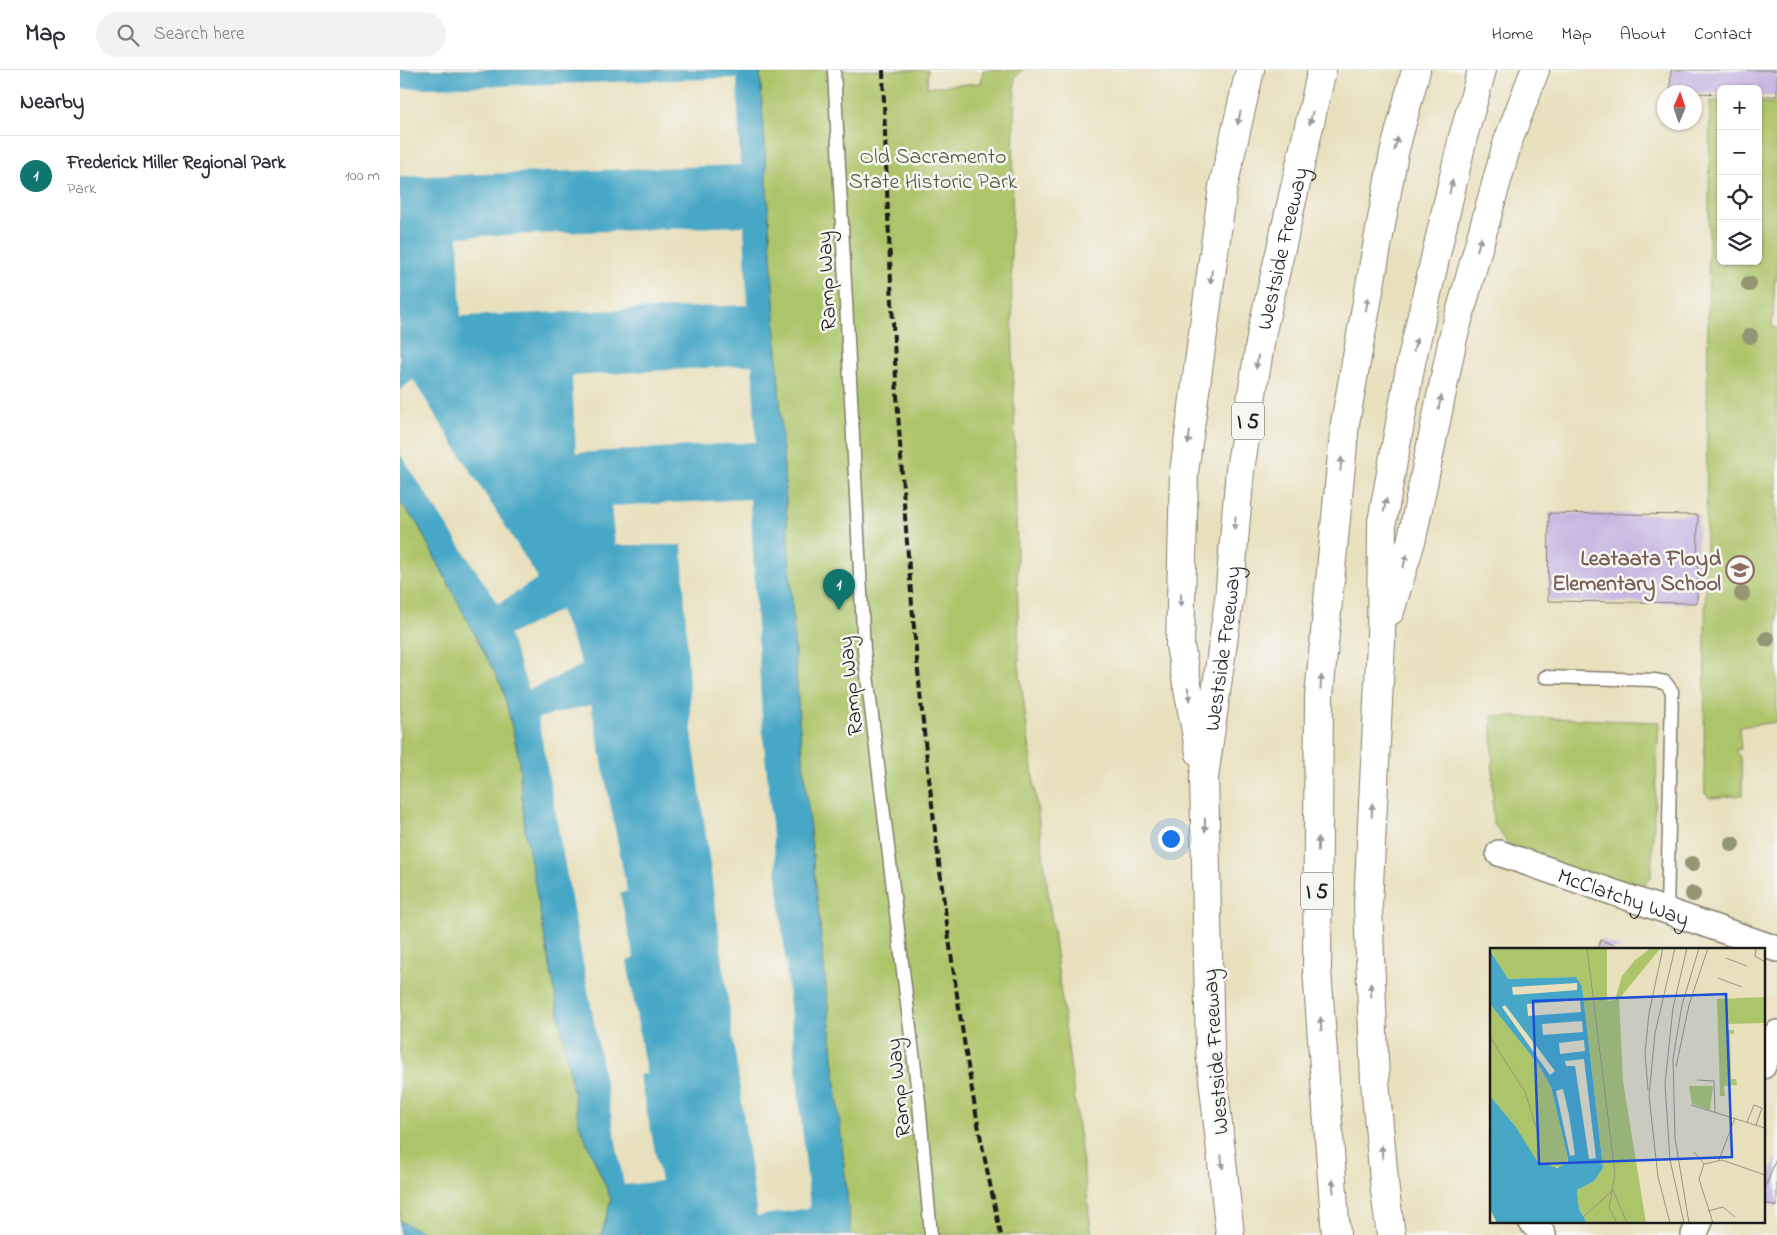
<!DOCTYPE html>
<meta charset="utf-8">
<style>
body{margin:0;font-family:"Indie Flower",sans-serif;background:#f2f2f3;color:#2b2b33}
.controls{position:absolute;right:15px;top:15px;display:grid;overflow:hidden;border-radius:8px;box-shadow:0 1px 4px #0004}
.controls button{width:45px;height:45px;display:grid;place-items:center;padding:0;border:0;border-bottom:1px solid #e1e1e2;background:#fff;color:#2b2b33;font:25px sans-serif}
.compass{position:absolute;left:1257px;top:15px;width:45px;height:45px;border-radius:50%;background:#fff;box-shadow:0 1px 4px #0004;rotate:2deg}
.you{position:absolute;left:770px;top:768px;width:18px;height:18px;margin:-12px;border:4px solid #fff;border-radius:50%;background:#1a73e8;box-shadow:0 0 0 8px #1a73e833}
.badge{display:grid;place-items:center;width:32px;height:32px;border-radius:50%;background:#0f766e;color:#fff;font-size:16px;font-weight:700}
.pin{position:absolute;translate:-50% -41px;filter:drop-shadow(0 1px 2px #0008)}
.pin::after{content:'';position:absolute;top:26px;width:18px;height:15px;background:inherit;clip-path:polygon(0 0,100% 0,50% 100%)}
.list{margin:0;padding:0;list-style:none}
h2{display:flex;justify-content:space-between;align-items:center;height:65px;margin:0;padding:0 20px;font-size:21px}
h2 small{font-size:16px;font-weight:400;color:#7c7c81}
.list li{display:grid;grid-template-columns:32px 1fr auto;gap:15px;align-items:center;box-sizing:border-box;height:80px;padding:0 20px;border-top:1px solid #e1e1e2}
.list b{display:block;font-size:19px;white-space:nowrap}
.list p{margin:0;font-size:16px;white-space:nowrap;color:#7c7c81}
.list em{font-size:16px;font-style:normal;color:#7c7c81}
.icon{flex:none;width:28px;height:28px;fill:none;stroke:currentColor;stroke-width:2;stroke-linecap:round;stroke-linejoin:round}
.map{position:relative;flex:none;width:1377px;height:1165px;overflow:hidden}
header{display:flex;align-items:center;gap:30px;box-sizing:border-box;height:70px;padding:0 25px;background:#fff;border-bottom:1px solid #e1e1e2}
header strong{font-size:24px}
nav{display:flex;gap:28px;margin-inline-start:auto;font-size:18px}
.search{width:350px;height:45px;background:#f2f2f3;display:flex;align-items:center;gap:12px;box-sizing:border-box;padding:0 18px;border-radius:28px;color:#7c7c81;font-size:19px}
main{display:flex}
aside{flex:1;background:#fff}
.map>svg:first-child{display:block}
</style>
<header>
<strong>Map</strong>
<div class="search"><svg class="icon" aria-label="search" viewBox="0 0 24 24"><circle cx="10" cy="10" r="6"/><path d="M15 15l6 6"/></svg>Search here</div>
<nav><a>Home</a><a>Map</a><a>About</a><a>Contact</a></nav>
</header>
<main>
<aside>
<h2>Nearby<small></small></h2>
<ul class="list">
<li><span class="badge">1</span><div><b>Frederick Miller Regional Park</b><p>Park</p></div><em>100 m</em></li>
</ul>
</aside>
<div class="map">
<svg width="1377" height="1165" viewBox="0 0 1377 1165">
<rect width="100%" height="100%" fill="#f6f6f2"/>
<filter id="ink" filterUnits="userSpaceOnUse"><feTurbulence type="fractalNoise" baseFrequency=".02" numOctaves="2"/><feDisplacementMap in="SourceGraphic" scale="10" xChannelSelector="R" yChannelSelector="G"/><feConvolveMatrix kernelMatrix="1 2 1 2 8 2 1 2 1" color-interpolation-filters="sRGB"/></filter>
<filter id="wash" filterUnits="userSpaceOnUse"><feTurbulence type="fractalNoise" baseFrequency=".0096" numOctaves="4" result="noise"/><feDisplacementMap in="SourceGraphic" scale="20" xChannelSelector="R" yChannelSelector="G"/><feGaussianBlur stdDeviation="1.12" result="paint"/><feColorMatrix in="noise" values="0 0 0 0 0 0 0 0 0 0 0 0 0 0 0 0 0 1.4 0 .05"/><feComposite in="paint" operator="in"/></filter>
<g filter="url(#wash)">
<rect width="100%" height="100%" fill="#e8e0bd"/>
<path fill="#adc56a" stroke="#647043" d="M 360,0 L 528,0 L 527,17 L 581,13 L 583,0 L 623,0 L 615,8 L 611,186 L 619,596 L 692,1165 L 451,1165 L 399,649 Z
M 1310,31 L 1321,31 L 1321,191 L 1358,191 L 1358,33 L 1377,33 L 1377,209 L 1375,209 L 1372,257 L 1377,258 L 1377,652 L 1339,657 L 1341,679 L 1335,680 L 1340,687 L 1343,725 L 1310,728 L 1305,724 L 1304,684 Z
M 0,432 L 18,455 L 103,619 L 118,683 L 125,760 L 179,1054 L 211,1129 L 202,1163 L 199,1165 L 28,1165 L 0,1151 Z
M 1092,646 L 1259,652 L 1251,807 L 1236,824 L 1110,776 L 1093,753 Z"/>
<path fill="#47a7c6" stroke="#326271" d="M 0,0 L 360,0 L 399,649 L 451,1165 L 199,1165 L 202,1163 L 211,1129 L 179,1054 L 125,760 L 118,683 L 103,619 L 18,455 L 0,432 Z
M 0,1151 L 28,1165 L 0,1165 Z"/>
<path fill="#e8e0bd" d="M 337,8 L 340,95 L 0,107 L 0,19 Z
M 344,156 L 347,235 L 61,246 L 58,167 Z
M 352,295 L 356,372 L 176,383 L 172,306 Z
M 13,310 L 138,508 L 98,534 L 0,384 L 0,320 Z
M 350,429 L 363,666 L 410,1138 L 357,1146 L 291,654 L 282,475 L 215,475 L 211,436 Z
M 160,540 L 182,595 L 129,620 L 109,565 Z
M 191,635 L 227,821 L 220,824 L 234,888 L 227,891 L 246,1003 L 239,1005 L 261,1111 L 224,1115 L 138,648 Z"/>
<g id="blocks">
<path fill="#c6b5e1" d="M 1271,0 L 1377,0 L 1377,26 L 1358,26 L 1358,19 L 1321,19 L 1321,24 L 1270,22 Z
M 1149,443 L 1298,445 L 1297,533 L 1148,531 Z
M 1201,870 L 1223,879 L 1197,879 Z
M 1377,1086 L 1377,1137 L 1363,1132 L 1363,1124 Z"/>
</g>
</g>
<g filter="url(#ink)">
<use href="#blocks" fill-opacity="0" stroke="#827e6c" stroke-width="1"/>
<g fill="none" stroke-linecap="round" stroke-linejoin="round">
<defs>
<path id="lane" d="M 434,0 L 464,580 L 519,1032 L 531,1165
M 1145,607 L 1254,610 L 1265,612 L 1272,621 L 1267,841"/>
<g id="street">
<path id="s1" d="M 1099,783 L 1377,879"/>
<path d="M 1363,996 L 1377,963"/>
<path d="M 1131,1151 L 1143,1165"/>
<path d="M 1294,1165 L 1300,1151"/>
</g>
<g id="highway">
<path d="M 990,541 L 1012,468 L 1053,268 L 1108,71 L 1135,0"/>
<path d="M 800,683 L 780,576 L 784,402 L 823,117 L 850,0"/>
<path id="s2" d="M 830,1165 L 810,981 L 804,707 L 829,530 L 840,400 L 862,261 L 922,0"/>
<path d="M 936,1165 L 917,899 L 919,626 L 945,353 L 994,83 L 1016,0"/>
<path d="M 991,1165 L 985,1121 L 975,1012 L 968,835 L 981,571 L 982,452 L 1011,293 L 1063,67 L 1082,0"/>
</g>
</defs>
<use href="#lane" stroke="#827e6c" stroke-width="15"/>
<use href="#street" stroke="#827e6c" stroke-width="28"/>
<use href="#highway" stroke="#827e6c" stroke-width="30"/>
<use href="#lane" stroke="#fff" stroke-width="12"/>
<use href="#street" stroke="#fff" stroke-width="25"/>
<use href="#highway" stroke="#fff" stroke-width="28"/>
<path stroke="#1c1c1c" stroke-width="4" stroke-dasharray="8 4" stroke-linecap="butt" d="M 483,0 C 493,344 516,687 573,1026 C 581,1073 591,1119 601,1165"/>
</g>
<g fill="#949573">
<circle cx="1349" cy="214" r="8"/>
<circle cx="1350" cy="266" r="8"/>
<circle cx="1342" cy="524" r="8"/>
<circle cx="1367" cy="569" r="8"/>
<circle cx="1332" cy="774" r="8"/>
<circle cx="1292" cy="794" r="8"/>
<circle cx="1293" cy="824" r="8"/>
</g>
<defs><path id="oneway-solid" d="M-6-.8H1V-3.2L6.5 0L1 3.2V.8H-6Z" transform="scale(1.25)"/></defs>
<g fill="#999">
<use href="#oneway-solid" transform="translate(839 48) rotate(103)"/>
<use href="#oneway-solid" transform="translate(911 48) rotate(103)"/>
<use href="#oneway-solid" transform="translate(996 74) rotate(-75)"/>
<use href="#oneway-solid" transform="translate(1051 117) rotate(-77)"/>
<use href="#oneway-solid" transform="translate(1079 174) rotate(-74)"/>
<use href="#oneway-solid" transform="translate(811 207) rotate(98)"/>
<use href="#oneway-solid" transform="translate(967 234) rotate(-80)"/>
<use href="#oneway-solid" transform="translate(1015 275) rotate(-77)"/>
<use href="#oneway-solid" transform="translate(857 292) rotate(99)"/>
<use href="#oneway-solid" transform="translate(1040 332) rotate(-79)"/>
<use href="#oneway-solid" transform="translate(789 368) rotate(98)"/>
<use href="#oneway-solid" transform="translate(941 394) rotate(-85)"/>
<use href="#oneway-solid" transform="translate(985 435) rotate(-80)"/>
<use href="#oneway-solid" transform="translate(835 453) rotate(95)"/>
<use href="#oneway-solid" transform="translate(1005 491) rotate(-73)"/>
<use href="#oneway-solid" transform="translate(781 530) rotate(91)"/>
<use href="#oneway-solid" transform="translate(921 612) rotate(-85)"/>
<use href="#oneway-solid" transform="translate(789 624) rotate(79)"/>
<use href="#oneway-solid" transform="translate(972 740) rotate(-87)"/>
<use href="#oneway-solid" transform="translate(805 755) rotate(89)"/>
<use href="#oneway-solid" transform="translate(918 774) rotate(-89)"/>
<use href="#oneway-solid" transform="translate(971 920) rotate(-93)"/>
<use href="#oneway-solid" transform="translate(921 954) rotate(-94)"/>
<use href="#oneway-solid" transform="translate(982 1082) rotate(-95)"/>
<use href="#oneway-solid" transform="translate(822 1092) rotate(84)"/>
<use href="#oneway-solid" transform="translate(933 1116) rotate(-94)"/>
</g>
</g>
<defs>
<symbol id="school-ring" viewBox="-11 -11 22 22"><circle r="9.5" fill="#f6f6f2" stroke="#8d6e63" stroke-width="1.5"/><path d="M0-5L7-2L0 1L-7-2ZM-4 1L0 2.5L4 1V4Q0 6-4 4Z" fill="#8d6e63"/></symbol>
</defs>
<g fill-rule="evenodd">
<use href="#school-ring" x="1324" y="484" width="32" height="32"/>
</g>
<g text-anchor="middle" stroke-width="5" stroke-linejoin="round" paint-order="stroke">
<g fill="#f6f6f2" stroke="#5d5d5c" stroke-width="1">
<rect x="832" y="332.5" width="32" height="37" rx="4"/>
<rect x="901" y="802.5" width="32" height="37" rx="4"/>
</g>
<g font-size="21" font-weight="bold" fill="#1c1c1c">
<text x="848" y="358">I 5</text>
<text x="917" y="828">I 5</text>
</g>
<g font-size="22" fill="#4f5737" stroke="#f6f6f2">
<text x="533" y="93">Old Sacramento<tspan x="533" dy="25">State Historic Park</tspan></text>
</g>
<g font-size="22" fill="#1c1c1c" stroke="#f6f6f2">
<text dy="8" stroke="none"><textPath href="#s2" startOffset="994">Westside Freeway</textPath></text>
<text transform="translate(425 211) rotate(-93)" y="8">Ramp Way</text>
<text dy="8" stroke="none"><textPath href="#s2" startOffset="589">Westside Freeway</textPath></text>
<text transform="translate(449 616) rotate(-96)" y="8">Ramp Way</text>
<text dy="8" stroke="none"><textPath href="#s1" startOffset="132">McClatchy Way</textPath></text>
<text transform="translate(814 982) rotate(-94)" y="8">Westside Freeway</text>
<text transform="translate(497 1018) rotate(-96)" y="8">Ramp Way</text>
</g>
<g font-size="22" font-weight="bold" fill="#785e54" stroke="#f6f6f2" text-anchor="end">
<text x="1321" y="495">Leataata Floyd<tspan x="1321" dy="25">Elementary School</tspan></text>
</g>
</g>
<g transform="translate(1090 878)">
<rect width="275" height="275" fill="#e8e0bd"/>
<path d="M 0,0 L 117,0 L 117,53 L 125,52 L 132,28 L 145,12 L 161,0 L 176,0 L 169,2 L 129,51 L 133,133 L 156,275 L 97,275 L 89,261 L 87,241 L 104,233 L 113,220 L 92,38 L 86,29 L 17,31 ZM 275,49 L 275,75 L 237,76 L 237,82 L 244,82 L 244,86 L 240,86 L 241,131 L 246,131 L 247,137 L 234,138 L 235,148 L 230,148 L 227,51 ZM 0,56 L 48,116 L 61,139 L 78,210 L 73,218 L 62,220 L 46,213 L 26,179 L 0,148 ZM 199,138 L 223,138 L 220,162 L 202,156 Z" fill="#adc56a"/>
<path d="M 0,2 L 18,31 L 86,29 L 92,38 L 113,220 L 104,233 L 87,242 L 89,261 L 97,275 L 7,275 L 0,261 L 0,148 L 26,179 L 47,213 L 67,220 L 77,215 L 78,210 L 61,139 L 48,116 L 0,56 Z" fill="#47a7c6"/>
<path d="M 87,35 L 87,42 L 23,47 L 22,39 ZM 90,52 L 91,64 L 38,68 L 37,56 ZM 15,57 L 65,123 L 60,127 L 12,59 ZM 92,73 L 93,84 L 53,87 L 52,76 ZM 94,92 L 95,103 L 70,106 L 69,95 ZM 94,111 L 106,210 L 99,211 L 85,118 L 76,118 L 75,113 ZM 73,141 L 79,167 L 85,207 L 80,208 L 66,143 Z" fill="#e8e0bd"/>
<path fill="none" stroke="#96927d" stroke-width="1" d="M 97,0 L 125,226 L 119,259 L 127,275M 266,0 L 265,8 L 275,14M 236,10 L 257,18M 228,30 L 252,39M 0,89 L 35,144 L 46,179M 186,119 L 199,57 L 218,0M 207,132 L 224,133 L 225,164M 158,142 L 155,105 L 159,65 L 173,0M 201,157 L 275,180M 257,174 L 264,157 L 272,160 L 266,177M 204,204 L 214,216M 229,212 L 245,170M 123,242 L 137,275M 218,263 L 233,259 L 245,269M 93,269 L 122,243M 180,275 L 168,229 L 159,148 L 165,85 L 185,0M 194,275 L 180,212 L 175,136 L 183,60 L 197,0M 199,275 L 185,190 L 183,111 L 192,57 L 209,0M 223,275 L 209,231 L 214,216 L 232,212 L 275,227"/>
<path fill="#1d4ed8" fill-opacity="0.15" stroke="#1d4ed8" stroke-width="2.5" d="M 236,46 L 242,209 L 49,216 L 43,53 Z"/>
<rect width="275" height="275" fill="none" stroke="#1c1c1c" stroke-width="2.5"/>
</g>
</svg>
<div class="controls">
<button>+</button>
<button>−</button>
<button><svg class="icon" aria-label="locate" viewBox="0 0 24 24"><circle cx="12" cy="12" r="6"/><path d="M12 2v4M12 18v4M2 12h4M18 12h4"/></svg></button>
<button><svg class="icon" aria-label="layers" viewBox="0 0 24 24"><path d="M12 4l9 5-9 5-9-5zM3 14l9 5 9-5"/></svg></button>
</div>
<svg class="compass" viewBox="-18 -18 36 36"><path d="M0-13l5 13h-10z" fill="#e53935"/><path d="M0 13l5-13h-10z" fill="#7c7c81"/></svg>
<div class="you"></div>
<div class="pin badge" style="left:439px;top:540px">1</div>
</div>
</main>
